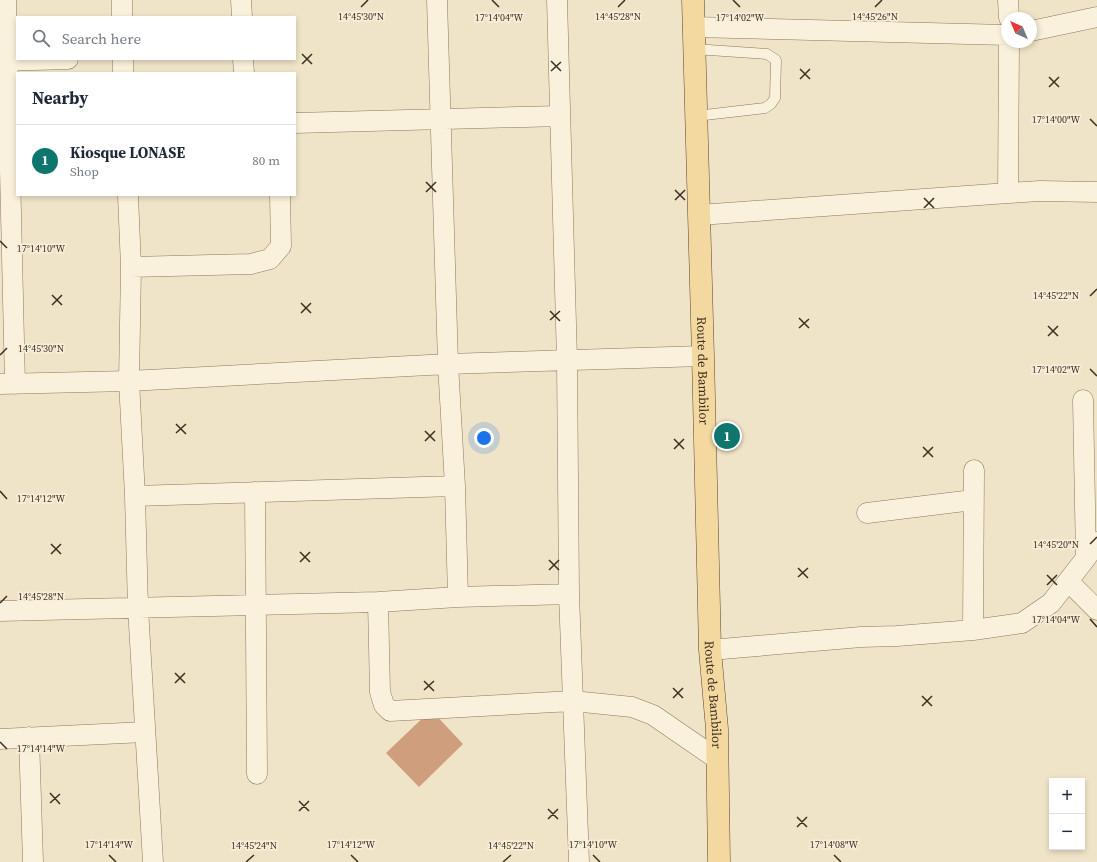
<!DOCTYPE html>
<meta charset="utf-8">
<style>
body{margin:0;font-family:"Source Serif 4",serif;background:#f2f2f3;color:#1f2937}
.controls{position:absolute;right:12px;bottom:12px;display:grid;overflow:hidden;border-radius:0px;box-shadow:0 2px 6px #0003}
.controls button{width:36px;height:36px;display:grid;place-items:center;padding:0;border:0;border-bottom:1px solid #e0e1e3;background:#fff;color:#1f2937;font:20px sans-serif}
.compass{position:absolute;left:1001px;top:12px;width:36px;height:36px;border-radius:50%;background:#fff;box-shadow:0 2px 6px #0003;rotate:316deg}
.you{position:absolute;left:484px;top:438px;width:14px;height:14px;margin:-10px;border:3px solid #fff;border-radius:50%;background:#1a73e8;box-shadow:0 0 0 6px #1a73e833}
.badge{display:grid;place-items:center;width:26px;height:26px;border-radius:50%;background:#0f766e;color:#fff;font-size:13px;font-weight:700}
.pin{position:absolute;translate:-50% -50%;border:2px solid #fff;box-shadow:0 1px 4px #0006}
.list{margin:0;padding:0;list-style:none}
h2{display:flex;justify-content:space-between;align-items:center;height:52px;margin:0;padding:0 16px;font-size:17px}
h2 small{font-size:13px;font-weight:400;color:#747a83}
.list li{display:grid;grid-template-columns:26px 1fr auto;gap:12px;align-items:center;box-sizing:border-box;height:72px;padding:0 16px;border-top:1px solid #e0e1e3}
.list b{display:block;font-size:15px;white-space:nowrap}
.list p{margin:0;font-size:13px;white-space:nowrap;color:#747a83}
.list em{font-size:13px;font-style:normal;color:#747a83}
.icon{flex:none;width:22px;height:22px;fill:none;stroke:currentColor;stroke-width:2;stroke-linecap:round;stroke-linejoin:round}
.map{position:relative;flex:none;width:1097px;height:862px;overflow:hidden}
.search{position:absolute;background:#fff;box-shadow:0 2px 6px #0003;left:16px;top:16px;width:280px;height:44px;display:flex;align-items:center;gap:10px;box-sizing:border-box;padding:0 14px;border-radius:0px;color:#747a83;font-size:15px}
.panel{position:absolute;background:#fff;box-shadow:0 2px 6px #0003;left:16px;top:72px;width:280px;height:124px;border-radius:0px}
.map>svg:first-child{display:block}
</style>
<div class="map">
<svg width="1097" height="862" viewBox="0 0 1097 862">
<rect width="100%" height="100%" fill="#f0e4c8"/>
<path fill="#cf9f7d" d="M 431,710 L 463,744 L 419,787 L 386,753 Z"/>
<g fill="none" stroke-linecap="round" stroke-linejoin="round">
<defs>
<path id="service" d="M 694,49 L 767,54 L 776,60 L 775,98 L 771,104 L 765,108 L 696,116"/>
<path id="minor" d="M 6,0 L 15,384
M 122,0 L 122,17
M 241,0 L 242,17
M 437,0 L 448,364 L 455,486 L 458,597
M 557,0 L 567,360 L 569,594 L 579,862
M 1008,0 L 1009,18
M 693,27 L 1007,35
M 1031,31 L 1097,17
M 123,59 L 123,73
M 243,59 L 244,73
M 0,61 L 68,59
M 295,123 L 560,116
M 1008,193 L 1009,42
M 128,195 L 131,267 L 129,381 L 135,496 L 138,608 L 153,862
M 699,215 L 1008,193 L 1040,191 L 1097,192
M 131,267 L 251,264 L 270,259 L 281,246 L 280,195
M 0,384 L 129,381 L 448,364 L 703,356
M 1083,400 L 1086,558 L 1097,542
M 255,492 L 257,774
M 135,496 L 455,486
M 867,513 L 973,500
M 1068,581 L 1097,610
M 378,602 L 380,692 L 384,705 L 390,711 L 573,701 L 632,707 L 653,715 L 717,759
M 0,611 L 378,602 L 458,597 L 569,594
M 973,630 L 974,470
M 710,650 L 861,637 L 897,636 L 973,630 L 1022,623 L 1051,603 L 1086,558
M 29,737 L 33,862
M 0,739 L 145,732"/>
<g id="primary">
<path id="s1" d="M 693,0 L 703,356 L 710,650 L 717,729 L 719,862"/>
</g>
</defs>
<use href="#service" stroke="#8d765c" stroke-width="11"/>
<use href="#minor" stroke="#8d765c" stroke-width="21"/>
<use href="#primary" stroke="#5b4430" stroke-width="23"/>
<use href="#service" stroke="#faf1dc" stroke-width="10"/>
<use href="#minor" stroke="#faf1dc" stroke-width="20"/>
<use href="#primary" stroke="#f3d9a0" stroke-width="22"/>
</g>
<path fill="none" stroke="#3d2e20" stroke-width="1.5" d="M 492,0 L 499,7M 733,0 L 740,7M 361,7 L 368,0M 618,7 L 625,0M 875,7 L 882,0M 302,54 L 312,64M 551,61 L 561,71M 302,64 L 312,54M 800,69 L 810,79M 551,71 L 561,62M 1049,77 L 1059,87M 800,79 L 810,69M 1049,87 L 1059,77M 1090,119 L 1097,126M 426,182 L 436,192M 675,190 L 685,200M 426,192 L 436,182M 924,198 L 934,208M 675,200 L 685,190M 924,208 L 934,198M 0,241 L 7,248M 52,295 L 62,305M 1090,296 L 1097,289M 301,303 L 311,313M 52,305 L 62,295M 550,311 L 560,321M 301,313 L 311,303M 799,318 L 809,328M 550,320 L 560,311M 1048,326 L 1058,336M 799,328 L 809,319M 1048,336 L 1058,326M 0,355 L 7,348M 1090,369 L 1097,376M 176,424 L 186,434M 425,431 L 435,441M 176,433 L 186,424M 674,439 L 684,449M 425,441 L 435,431M 923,447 L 933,457M 674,449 L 684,439M 923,457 L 933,447M 0,491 L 7,499M 51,544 L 61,554M 1090,544 L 1097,537M 300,552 L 310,562M 51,554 L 61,544M 549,560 L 559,570M 300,562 L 310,552M 798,568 L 808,578M 549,570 L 559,560M 1047,575 L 1057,585M 798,577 L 808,568M 1047,585 L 1057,575M 0,603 L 7,596M 1090,619 L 1097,627M 175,673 L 185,683M 424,681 L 434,691M 175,683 L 185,673M 673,688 L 683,698M 424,690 L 434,681M 922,696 L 932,706M 673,698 L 683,688M 922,706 L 932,696M 0,742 L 7,749M 50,793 L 60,804M 299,801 L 309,811M 50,803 L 60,794M 548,809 L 558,819M 299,811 L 309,801M 797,817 L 807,827M 548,819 L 558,809M 797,827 L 807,817M 109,855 L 116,862M 351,855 L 358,862M 593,855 L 600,862M 834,855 L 841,862M 246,862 L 254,855M 503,862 L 511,855"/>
<g text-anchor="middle" stroke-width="3.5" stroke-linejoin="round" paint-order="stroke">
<g font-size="13" fill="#3d2e20" stroke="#f7eed8">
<text dy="5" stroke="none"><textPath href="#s1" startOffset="371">Route de Bambilor</textPath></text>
<text dy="5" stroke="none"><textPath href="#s1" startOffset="695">Route de Bambilor</textPath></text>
</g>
</g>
<g font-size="10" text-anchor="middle" fill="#3d2e20" stroke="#f7eed8" stroke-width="3.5" stroke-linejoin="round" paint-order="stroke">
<text x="361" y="20">14°45'30"N</text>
<text x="618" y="20">14°45'28"N</text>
<text x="875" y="20">14°45'26"N</text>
<text x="499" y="21">17°14'04"W</text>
<text x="740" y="21">17°14'02"W</text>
<text x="1056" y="123">17°14'00"W</text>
<text x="41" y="252">17°14'10"W</text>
<text x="1056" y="299">14°45'22"N</text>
<text x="41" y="352">14°45'30"N</text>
<text x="1056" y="373">17°14'02"W</text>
<text x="41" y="502">17°14'12"W</text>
<text x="1056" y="548">14°45'20"N</text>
<text x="41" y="600">14°45'28"N</text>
<text x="1056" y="623">17°14'04"W</text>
<text x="41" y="752">17°14'14"W</text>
<text x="109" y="848">17°14'14"W</text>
<text x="351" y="848">17°14'12"W</text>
<text x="593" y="848">17°14'10"W</text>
<text x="834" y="848">17°14'08"W</text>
<text x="254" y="849">14°45'24"N</text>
<text x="511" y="849">14°45'22"N</text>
</g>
</svg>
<div class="controls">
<button>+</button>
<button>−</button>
</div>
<svg class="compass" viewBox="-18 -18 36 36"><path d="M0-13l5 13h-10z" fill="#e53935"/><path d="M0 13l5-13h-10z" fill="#747a83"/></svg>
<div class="you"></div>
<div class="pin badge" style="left:727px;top:436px">1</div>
<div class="search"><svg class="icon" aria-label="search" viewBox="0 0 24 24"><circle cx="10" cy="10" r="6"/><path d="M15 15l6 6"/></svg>Search here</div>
<section class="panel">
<h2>Nearby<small></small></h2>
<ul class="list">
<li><span class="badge">1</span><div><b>Kiosque LONASE</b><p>Shop</p></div><em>80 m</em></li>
</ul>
</section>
</div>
